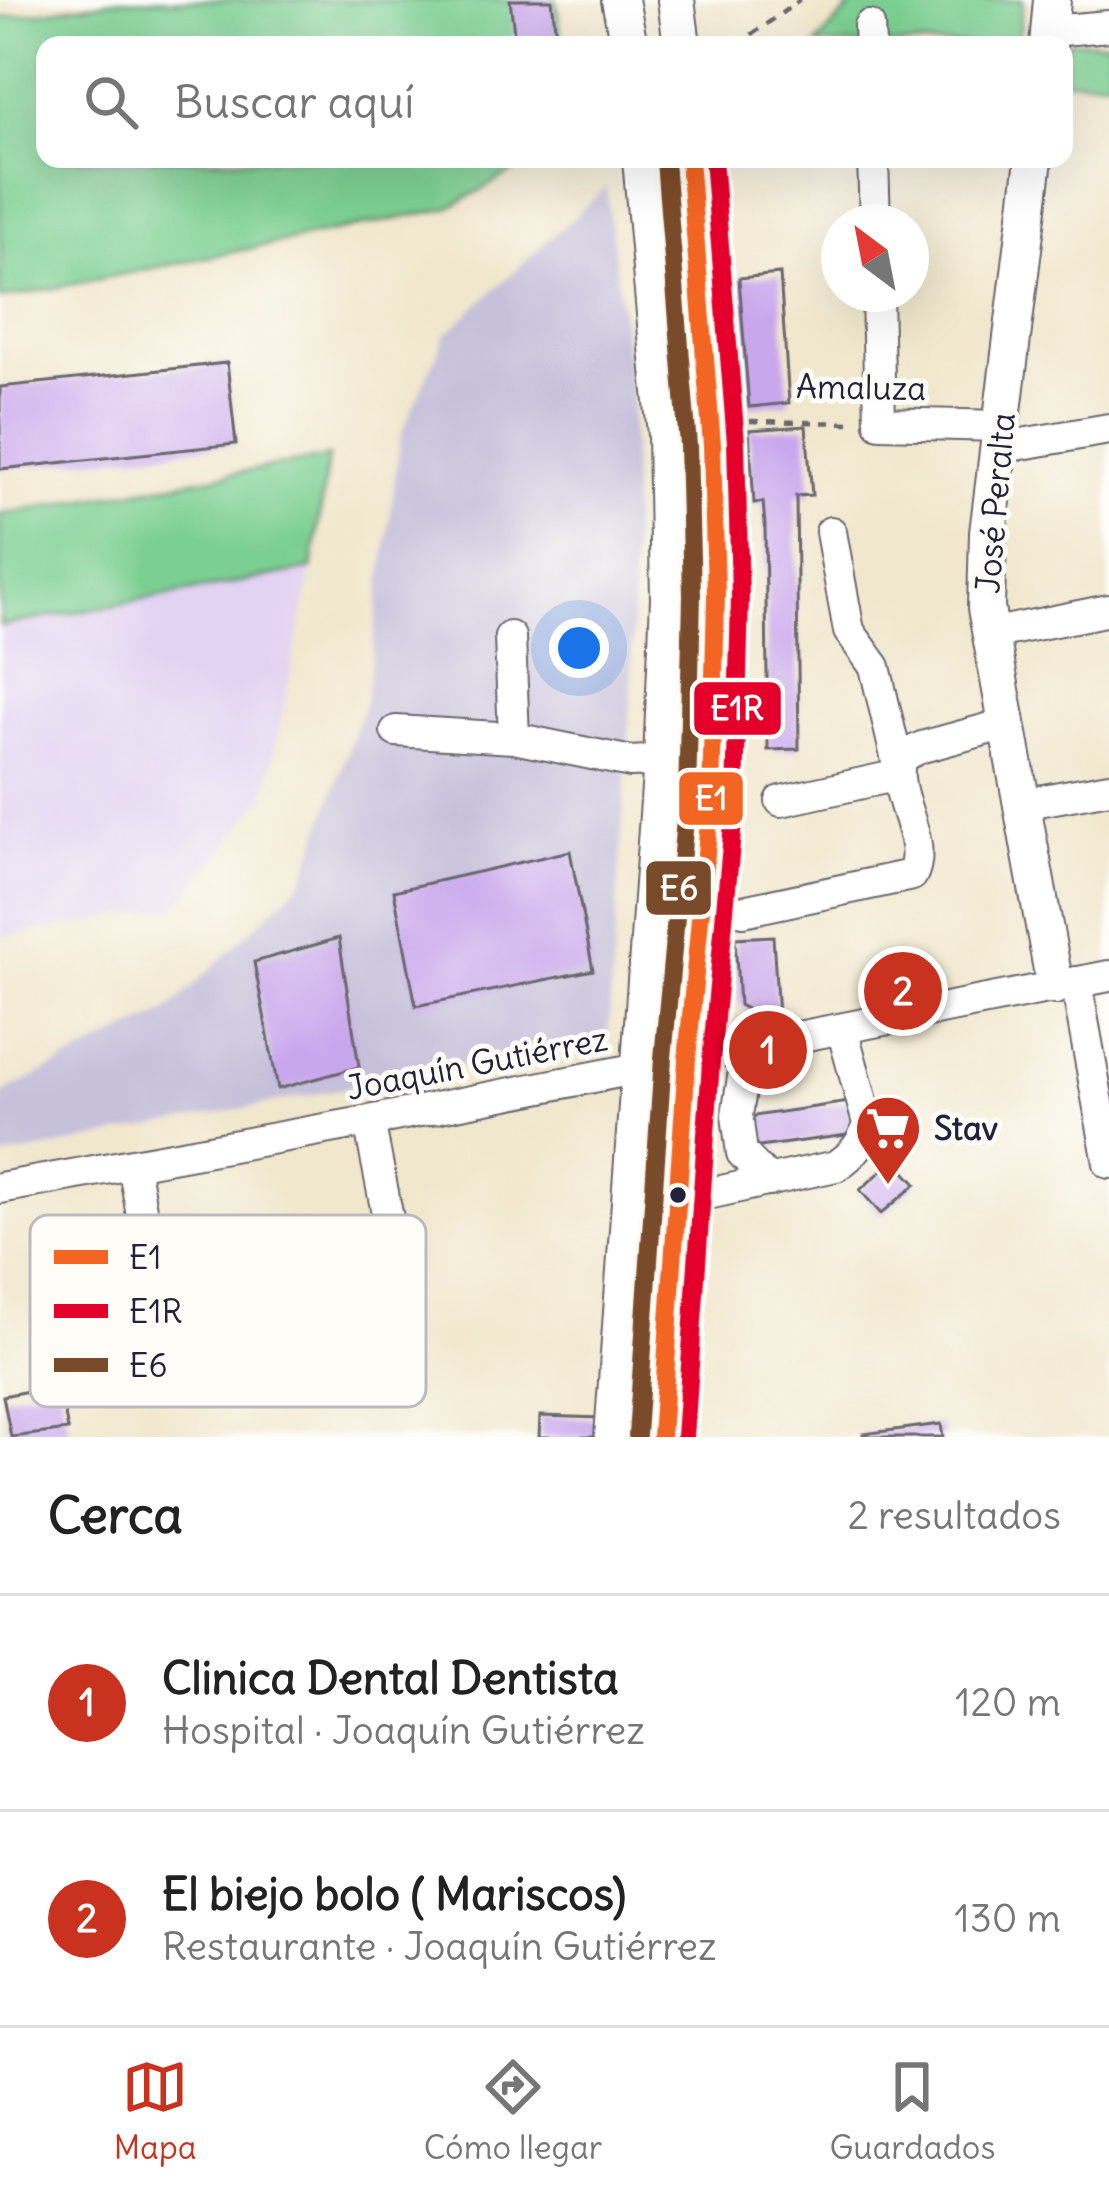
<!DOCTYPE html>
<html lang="es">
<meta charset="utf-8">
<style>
body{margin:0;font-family:Delius,sans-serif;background:#f6f6f6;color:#222}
.compass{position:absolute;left:821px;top:204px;width:108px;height:108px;border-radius:50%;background:#fff;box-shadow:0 12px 48px #0002;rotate:328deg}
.you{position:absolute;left:579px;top:648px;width:42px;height:42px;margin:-30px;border:9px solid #fff;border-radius:50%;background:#1a73e8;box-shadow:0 0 0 18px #1a73e833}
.badge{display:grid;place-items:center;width:78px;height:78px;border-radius:50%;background:#c8321e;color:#fff;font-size:39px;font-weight:700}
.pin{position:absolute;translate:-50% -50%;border:6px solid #fff;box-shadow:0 3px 12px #0006}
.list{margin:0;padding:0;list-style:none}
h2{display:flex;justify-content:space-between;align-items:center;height:156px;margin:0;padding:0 48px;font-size:51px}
h2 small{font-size:39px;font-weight:400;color:#767676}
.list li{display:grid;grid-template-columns:78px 1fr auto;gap:36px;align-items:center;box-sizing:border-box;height:216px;padding:0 48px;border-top:3px solid #e0e0e0}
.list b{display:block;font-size:45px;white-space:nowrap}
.list p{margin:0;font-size:39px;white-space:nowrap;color:#767676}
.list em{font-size:39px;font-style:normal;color:#767676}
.icon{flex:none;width:66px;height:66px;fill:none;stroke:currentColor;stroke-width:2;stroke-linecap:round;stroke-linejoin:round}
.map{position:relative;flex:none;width:1109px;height:1437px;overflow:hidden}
.search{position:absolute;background:#fff;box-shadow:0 12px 48px #0002;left:36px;right:36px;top:36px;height:132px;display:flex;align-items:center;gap:30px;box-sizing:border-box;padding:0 42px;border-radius:24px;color:#767676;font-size:45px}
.sheet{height:588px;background:#fff}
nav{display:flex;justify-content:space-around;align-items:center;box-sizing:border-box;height:168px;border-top:3px solid #e0e0e0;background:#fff;font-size:33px;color:#767676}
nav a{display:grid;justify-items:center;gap:6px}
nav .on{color:#c8321e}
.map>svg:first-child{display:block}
</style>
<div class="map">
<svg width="1109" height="1437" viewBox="0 0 1109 1437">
<rect width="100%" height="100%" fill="#fdfcf7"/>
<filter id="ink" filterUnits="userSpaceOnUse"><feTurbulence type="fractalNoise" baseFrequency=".00833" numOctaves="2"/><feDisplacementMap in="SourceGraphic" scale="24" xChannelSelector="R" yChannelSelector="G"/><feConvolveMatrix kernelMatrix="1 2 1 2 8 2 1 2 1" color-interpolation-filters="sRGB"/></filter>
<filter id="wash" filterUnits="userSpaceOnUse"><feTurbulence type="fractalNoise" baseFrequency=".004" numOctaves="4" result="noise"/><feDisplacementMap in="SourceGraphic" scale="48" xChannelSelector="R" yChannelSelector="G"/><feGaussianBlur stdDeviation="2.7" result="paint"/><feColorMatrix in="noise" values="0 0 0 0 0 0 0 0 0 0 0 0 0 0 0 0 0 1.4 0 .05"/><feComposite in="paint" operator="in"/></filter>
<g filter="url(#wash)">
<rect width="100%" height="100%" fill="#f1e7cd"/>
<path fill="#e3d3f2" d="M 312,569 L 265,796 L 176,907 L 0,937 L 0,626 Z"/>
<path fill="#c6c0da" d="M 606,187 L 632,396 L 632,690 L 608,1035 L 0,1158 L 0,1094 L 166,1012 L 304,879 L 366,698 L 401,434 L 445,335 Z"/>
<path fill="#7ccf92" stroke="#4f7866" stroke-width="3" d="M 118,0 L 556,0 L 562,45 L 45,45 L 45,159 L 536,159 L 446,209 L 0,299 L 0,18 Z
M 857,0 L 1023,0 L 1018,45 L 816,45 Z
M 1068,41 L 1109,42 L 1109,80 L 1064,80 Z
M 328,457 L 312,569 L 0,626 L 0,514 Z"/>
<g id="blocks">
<path fill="#c9a7ed" d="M 510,0 L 552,0 L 556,35 L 515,40 Z
M 780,274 L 789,403 L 749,407 L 739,278 Z
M 227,363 L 236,444 L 0,469 L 0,387 Z
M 806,426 L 812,495 L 796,496 L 799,749 L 768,750 L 765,524 L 763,502 L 754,503 L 749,430 Z
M 570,851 L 593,970 L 416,1006 L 394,891 Z
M 773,936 L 778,1016 L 761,1017 L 739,1005 L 735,938 Z
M 339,938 L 359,1067 L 278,1089 L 254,962 Z
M 849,1102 L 854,1134 L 752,1148 L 748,1117 Z
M 894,1160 L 916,1184 L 881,1214 L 860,1190 Z
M 59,1385 L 68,1430 L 11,1437 L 3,1396 Z
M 540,1416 L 602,1418 L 601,1437 L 539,1437 Z
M 941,1424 L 943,1437 L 863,1437 L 863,1434 Z"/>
</g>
</g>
<g filter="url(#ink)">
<use href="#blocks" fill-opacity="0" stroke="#6a676e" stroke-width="3"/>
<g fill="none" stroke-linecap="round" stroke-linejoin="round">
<defs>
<path id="minor" d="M 869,26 L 870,45
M 1050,31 L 1109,26
M 873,159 L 875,222
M 877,294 L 880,423 L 1001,426
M 998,448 L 1109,429
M 831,532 L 849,631 L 875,667 L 898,765
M 990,634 L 1109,610
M 510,637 L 514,738 L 631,762 L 662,760
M 396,731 L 514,738
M 781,801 L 899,775
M 1022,804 L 1109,788
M 743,911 L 912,875 C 930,839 889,795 901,757 L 922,747 L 1006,724
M 1076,982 L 1109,1163
M 748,1047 L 737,1115 L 742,1153 L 769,1181
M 133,1164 L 167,1356 L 175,1367 C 227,1373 357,1349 402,1323 L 405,1305 L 369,1121
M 0,1188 L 369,1121 L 1109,976
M 689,1198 L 836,1166 C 852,1156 864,1142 868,1123 L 842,1029
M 645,1437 L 671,1062 L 687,740 L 689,533 L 681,371 L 664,230"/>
<path id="major" d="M 620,0 L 629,45
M 676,0 L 682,45
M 1048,45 L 1052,0
M 1034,159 L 988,533 L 986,608 L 1055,986
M 613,1437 L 662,760 L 669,598 L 666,435 L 641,159
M 671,1437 L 720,692 L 720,421 L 696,159"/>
</defs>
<use href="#minor" stroke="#6a676e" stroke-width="34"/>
<use href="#major" stroke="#6a676e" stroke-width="40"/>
<path stroke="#6a676e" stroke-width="4.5" stroke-dasharray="9 9" stroke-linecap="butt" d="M 737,45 L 800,0
M 750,421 L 853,423"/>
<use href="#minor" stroke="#fff" stroke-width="30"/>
<use href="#major" stroke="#fff" stroke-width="36"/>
<defs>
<path id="bus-1" d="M 661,1437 L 687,1060 L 711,799 L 716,595 L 712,445 L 689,159"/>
<path id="bus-2" d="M 685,1437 L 711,1062 L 735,801 L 740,596 L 736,443 L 713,159"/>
<path id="bus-3" d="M 637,1435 L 663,1058 L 687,798 L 692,595 L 688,446 L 665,161"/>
</defs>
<use href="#bus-1" stroke="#fdfcf7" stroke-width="27"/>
<use href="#bus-2" stroke="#fdfcf7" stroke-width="27"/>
<use href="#bus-3" stroke="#fdfcf7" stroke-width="27"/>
<use href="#bus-1" stroke="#f26522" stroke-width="18"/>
<use href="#bus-2" stroke="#e4002b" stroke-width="18"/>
<use href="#bus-3" stroke="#7a4b2a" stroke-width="18"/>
</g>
</g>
<defs>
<symbol id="supermarket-pin" viewBox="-11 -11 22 30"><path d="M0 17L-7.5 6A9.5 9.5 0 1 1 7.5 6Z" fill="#c8321e" stroke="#fdfcf7"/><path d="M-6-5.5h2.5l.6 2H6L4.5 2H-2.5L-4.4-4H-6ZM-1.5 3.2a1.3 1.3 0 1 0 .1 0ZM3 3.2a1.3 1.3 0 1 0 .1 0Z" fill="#fff"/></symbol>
</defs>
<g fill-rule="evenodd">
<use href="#supermarket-pin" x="850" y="1090" width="76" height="104"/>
</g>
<circle fill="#22223b" stroke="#fdfcf7" stroke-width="4.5" cx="678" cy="1195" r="10"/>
<g text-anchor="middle" stroke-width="10" stroke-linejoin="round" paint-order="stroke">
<g font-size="33" fill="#22223b" stroke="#fdfcf7">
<text transform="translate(861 387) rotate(1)" y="12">Amaluza</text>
<text transform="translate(995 503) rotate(-85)" y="12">José Peralta</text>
<text transform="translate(477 1063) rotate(-11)" y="12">Joaquín Gutiérrez</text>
</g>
<g font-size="33" font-weight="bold" fill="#22223b" stroke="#fdfcf7" text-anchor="start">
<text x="934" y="1140">Stav</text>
</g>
</g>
<rect x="30" y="1215" width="396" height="192" rx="18" fill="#fdfcf7" stroke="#bbbbbf" stroke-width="3"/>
<rect x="54" y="1250" width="54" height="14" fill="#f26522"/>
<rect x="54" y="1304" width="54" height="14" fill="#e4002b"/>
<rect x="54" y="1358" width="54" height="14" fill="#7a4b2a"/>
<g font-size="33" fill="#22223b">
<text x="129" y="1269">E1</text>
<text x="129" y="1323">E1R</text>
<text x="129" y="1377">E6</text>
</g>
<g stroke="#fdfcf7" stroke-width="4.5">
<rect x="692" y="680" width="91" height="57" rx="12" fill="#e4002b"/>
<rect x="677" y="770" width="68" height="57" rx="12" fill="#f26522"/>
<rect x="644" y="859" width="69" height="58" rx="12" fill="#7a4b2a"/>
</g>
<g font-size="33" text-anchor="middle" font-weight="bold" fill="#fff">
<text x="737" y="720">E1R</text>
<text x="711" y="810">E1</text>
<text x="679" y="900">E6</text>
</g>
</svg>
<svg class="compass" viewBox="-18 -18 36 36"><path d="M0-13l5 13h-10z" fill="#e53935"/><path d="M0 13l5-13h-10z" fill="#767676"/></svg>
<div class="you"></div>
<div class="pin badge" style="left:768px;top:1050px">1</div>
<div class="pin badge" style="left:903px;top:991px">2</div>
<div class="search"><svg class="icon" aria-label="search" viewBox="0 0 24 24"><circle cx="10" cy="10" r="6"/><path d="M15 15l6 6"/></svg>Buscar aquí</div>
</div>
<section class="sheet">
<h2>Cerca<small>2 resultados</small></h2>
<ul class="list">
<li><span class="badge">1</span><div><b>Clinica Dental Dentista</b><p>Hospital · Joaquín Gutiérrez</p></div><em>120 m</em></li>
<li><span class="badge">2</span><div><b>El biejo bolo ( Mariscos)</b><p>Restaurante · Joaquín Gutiérrez</p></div><em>130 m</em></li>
</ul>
</section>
<nav>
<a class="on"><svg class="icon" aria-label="map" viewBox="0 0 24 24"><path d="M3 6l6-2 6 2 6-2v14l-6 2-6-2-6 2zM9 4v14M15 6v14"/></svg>Mapa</a>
<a><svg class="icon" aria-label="directions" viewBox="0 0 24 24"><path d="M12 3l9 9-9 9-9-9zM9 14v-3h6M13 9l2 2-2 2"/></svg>Cómo llegar</a>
<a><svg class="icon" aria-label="saved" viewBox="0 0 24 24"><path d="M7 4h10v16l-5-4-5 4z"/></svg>Guardados</a>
</nav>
